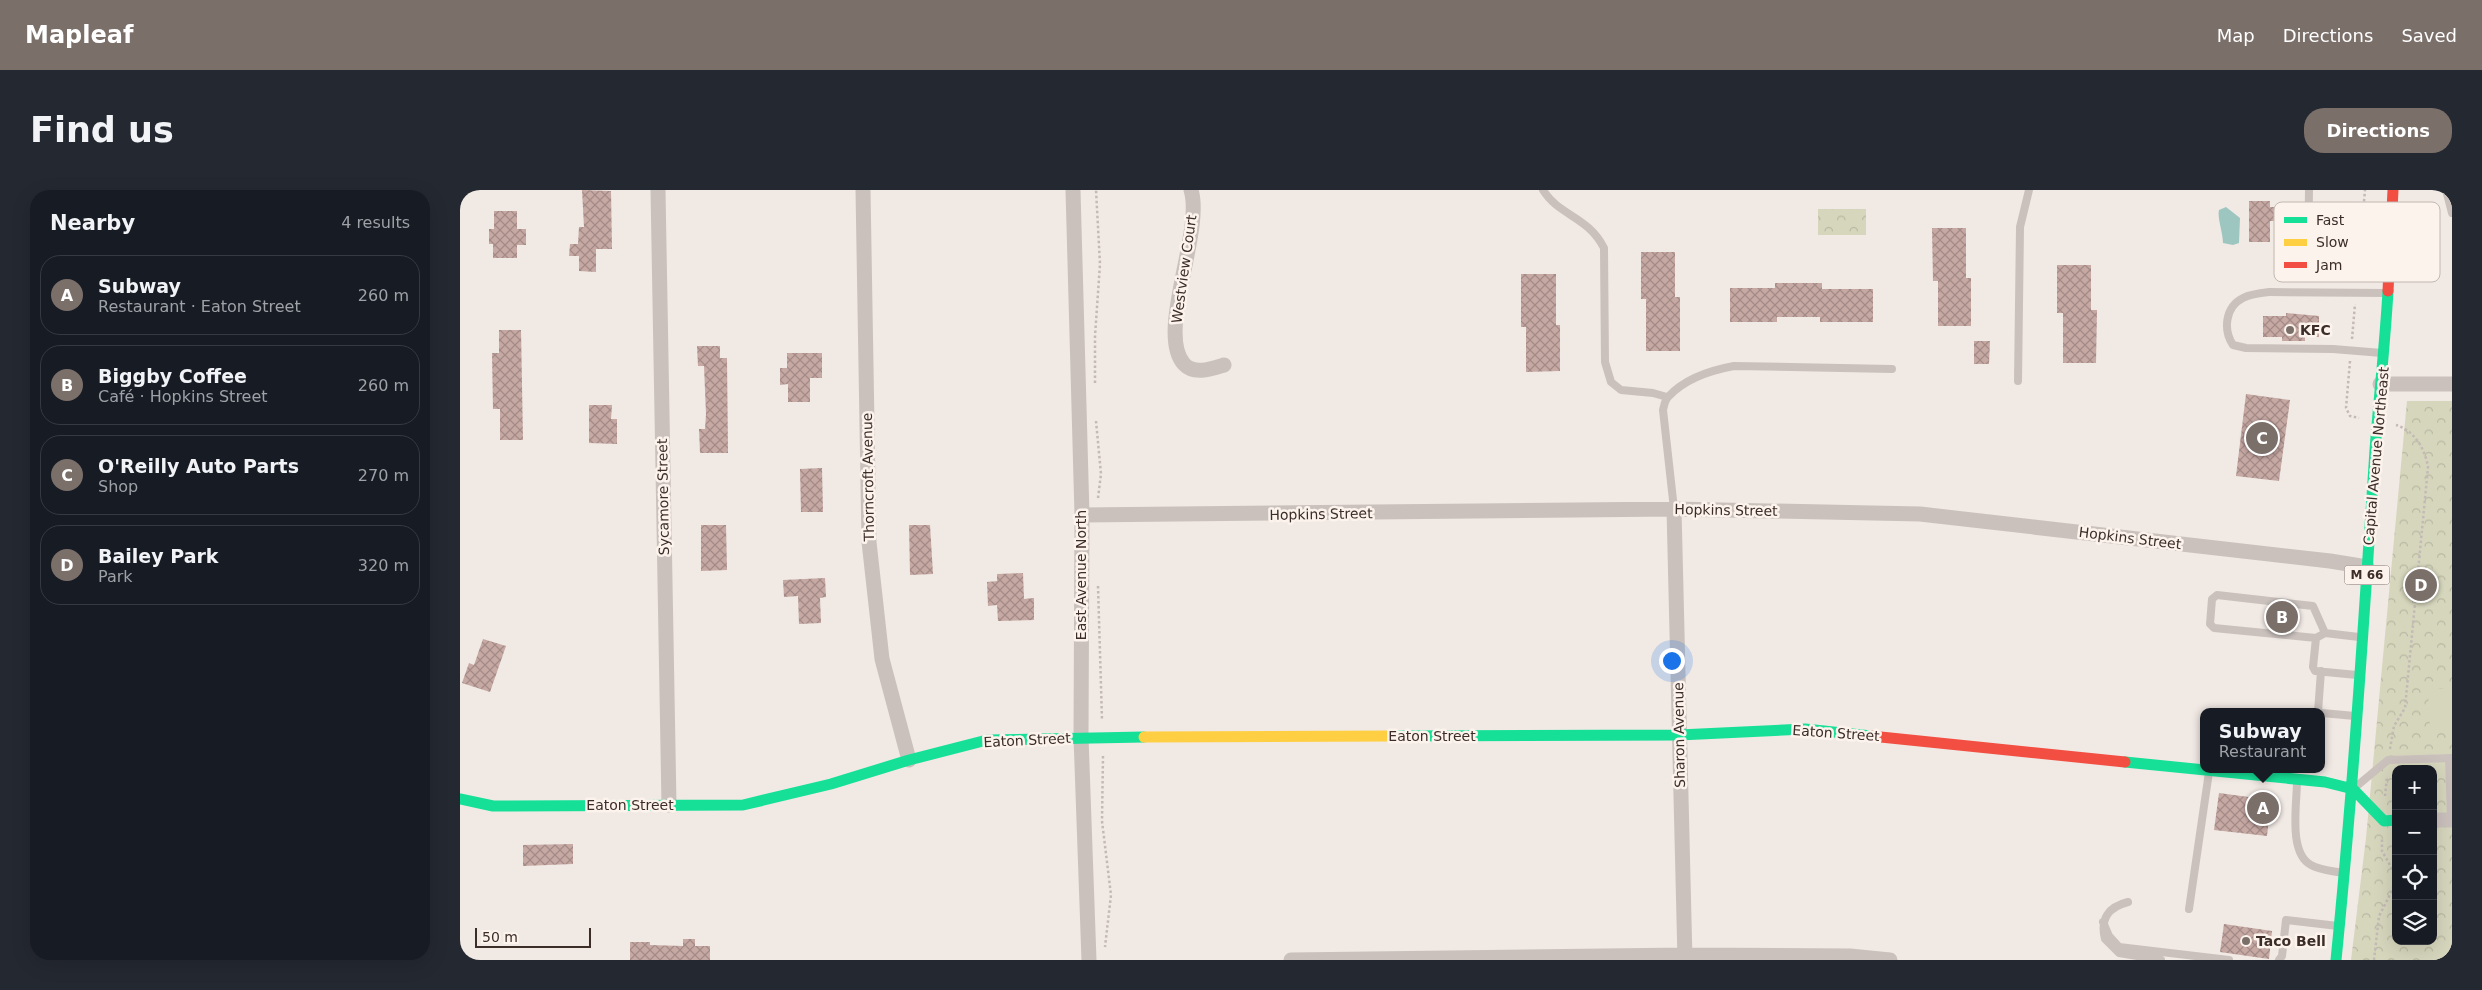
<!DOCTYPE html>
<meta charset="utf-8">
<style>
body{margin:0;font-family:"DejaVu Sans",sans-serif;background:#242831;color:#f1f3f6}
.controls{position:absolute;right:15px;bottom:15px;display:grid;overflow:hidden;border-radius:10px;box-shadow:0 5px 20px #0002}
.controls button{width:45px;height:45px;display:grid;place-items:center;padding:0;border:0;border-bottom:1px solid #363941;background:#171b24;color:#f1f3f6;font:25px sans-serif}
.scale{position:absolute;left:15px;bottom:12px;width:116px;box-sizing:border-box;padding-left:5px;border:2px solid #3c2d29;border-top:0;font-size:14px;line-height:18px;white-space:nowrap;color:#3c2d29;-webkit-text-stroke:4px #fcf3ed;paint-order:stroke}
.you{position:absolute;left:1211px;top:470px;width:18px;height:18px;margin:-12px;border:4px solid #fff;border-radius:50%;background:#1a73e8;box-shadow:0 0 0 8px #1a73e833}
.badge{display:grid;place-items:center;width:32px;height:32px;border-radius:50%;background:#7b6f6a;color:#fff;font-size:16px;font-weight:700}
.pin{position:absolute;translate:-50% -50%;border:2px solid #fff;box-shadow:0 1px 5px #0006}
.popup{position:absolute;left:1740px;top:518px;width:125px;height:65px;box-sizing:border-box;display:grid;place-content:center;border-radius:10px;background:#171b24;filter:drop-shadow(0 1px 4px #0005);font-size:16px;white-space:nowrap;color:#9ea1a6}
.popup b{font-size:19px;color:#f1f3f6}
.popup::after{content:'';position:absolute;left:50%;top:100%;margin-left:-10px;border:10px solid transparent;border-top-color:#171b24}
.list{margin:0;padding:0;list-style:none}
h2{display:flex;justify-content:space-between;align-items:center;height:65px;margin:0;padding:0 20px;font-size:21px}
h2 small{font-size:16px;font-weight:400;color:#9ea1a6}
.list li{display:grid;grid-template-columns:32px 1fr auto;gap:15px;align-items:center;box-sizing:border-box;height:80px;margin:0 10px 10px;padding:0 10px;border:1px solid #363941;border-radius:20px}
.list b{display:block;font-size:19px;white-space:nowrap}
.list p{margin:0;font-size:16px;white-space:nowrap;color:#9ea1a6}
.list em{font-size:16px;font-style:normal;color:#9ea1a6}
.icon{flex:none;width:28px;height:28px;fill:none;stroke:currentColor;stroke-width:2;stroke-linecap:round;stroke-linejoin:round}
.map{position:relative;flex:none;width:1992px;height:770px;overflow:hidden;border-radius:20px}
header{display:flex;align-items:center;gap:30px;box-sizing:border-box;height:70px;padding:0 25px;background:#7b6f6a;color:#fff}
header strong{font-size:24px}
nav{display:flex;gap:28px;margin-inline-start:auto;font-size:18px}
.intro{display:flex;align-items:center;justify-content:space-between;box-sizing:border-box;height:120px;padding:0 30px}
h1{margin:0;font-size:35px}
.button{padding:12px 22px;border-radius:20px;background:#7b6f6a;color:#fff;font-size:18px;font-weight:700}
main{display:flex;gap:30px;padding:0 30px}
aside{flex:1;background:#171b24;border-radius:20px;box-shadow:0 5px 20px #0002}
.map>svg:first-child{display:block}
</style>
<header>
<strong>Mapleaf</strong>
<nav><a>Map</a><a>Directions</a><a>Saved</a></nav>
</header>
<div class="intro"><h1>Find us</h1><a class="button">Directions</a></div>
<main>
<aside>
<h2>Nearby<small>4 results</small></h2>
<ul class="list">
<li><span class="badge">A</span><div><b>Subway</b><p>Restaurant · Eaton Street</p></div><em>260 m</em></li>
<li><span class="badge">B</span><div><b>Biggby Coffee</b><p>Café · Hopkins Street</p></div><em>260 m</em></li>
<li><span class="badge">C</span><div><b>O'Reilly Auto Parts</b><p>Shop</p></div><em>270 m</em></li>
<li><span class="badge">D</span><div><b>Bailey Park</b><p>Park</p></div><em>320 m</em></li>
</ul>
</aside>
<div class="map">
<svg width="1992" height="770" viewBox="0 0 1992 770">
<defs>
<pattern id="forest-crowns" width="20" height="18" patternUnits="userSpaceOnUse" patternTransform="scale(1.25)"><rect width="20" height="18" fill="#d6d6bd"/><path d="M2 6a3 3 0 1 1 6 0M12 15a3 3 0 1 1 6 0" fill="none" stroke="#b9b8a2"/></pattern>
<pattern id="building-cross-hatch" width="8" height="8" patternUnits="userSpaceOnUse" patternTransform="scale(1.25)"><rect width="8" height="8" fill="#c7a9a4"/><path d="M0 0l8 8M0 8l8-8" fill="none" stroke="#a38a86"/></pattern>
</defs>
<rect width="100%" height="100%" fill="#f1e9e4"/>
<path fill="url(#forest-crowns)" fill-rule="evenodd" d="M 1358,19 L 1406,19 L 1406,45 L 1358,45 Z
M 1947,211 L 1992,211 L 1992,770 L 1891,770 L 1906,648 ZM 1936,579 L 1973,579 L 1973,751 L 1936,751 Z"/>
<path fill="#d6d6bd" d="M 1992,498 L 1992,540 L 1970,541 L 1968,499 Z"/>
<path fill="#9ec6c0" d="M 1766,17 L 1780,28 L 1779,53 L 1773,55 L 1763,53 C 1763,43 1757,27 1759,20 Z"/>
<path fill="url(#building-cross-hatch)" d="M 122,0 L 151,1 L 152,59 L 136,59 L 136,82 L 119,81 L 119,66 L 109,66 L 110,54 L 118,54 L 119,37 L 124,37 Z
M 1789,11 L 1810,11 L 1810,17 L 1820,17 L 1820,31 L 1810,31 L 1810,52 L 1789,52 Z
M 34,21 L 57,21 L 57,39 L 66,39 L 66,55 L 57,55 L 57,68 L 33,68 L 33,54 L 29,54 L 29,39 L 34,39 Z
M 1472,38 L 1506,38 L 1506,88 L 1511,88 L 1511,136 L 1478,136 L 1478,91 L 1473,91 Z
M 1181,62 L 1215,62 L 1215,107 L 1220,107 L 1220,161 L 1186,161 L 1186,109 L 1181,109 Z
M 1597,75 L 1631,75 L 1631,120 L 1637,120 L 1636,173 L 1603,173 L 1603,123 L 1597,123 Z
M 1061,84 L 1096,84 L 1096,135 L 1100,135 L 1100,181 L 1066,182 L 1066,137 L 1061,137 Z
M 1315,93 L 1362,93 L 1362,99 L 1413,99 L 1413,132 L 1360,132 L 1360,127 L 1317,127 L 1317,132 L 1270,132 L 1270,98 L 1315,98 Z
M 1826,123 L 1859,126 L 1859,147 L 1845,147 L 1845,151 L 1822,151 L 1822,147 L 1803,147 L 1803,126 L 1826,126 Z
M 39,140 L 61,140 L 63,250 L 40,250 L 40,219 L 33,219 L 32,163 L 39,163 Z
M 1514,151 L 1530,151 L 1529,174 L 1514,174 Z
M 237,156 L 260,156 L 260,168 L 267,168 L 268,263 L 240,263 L 239,239 L 245,239 L 246,224 L 244,176 L 238,176 Z
M 327,163 L 362,163 L 362,188 L 350,188 L 350,212 L 328,212 L 328,194 L 320,195 L 320,178 L 327,178 Z
M 1786,204 L 1830,210 L 1819,291 L 1776,286 Z
M 129,215 L 152,215 L 151,229 L 157,229 L 157,254 L 129,253 Z
M 362,278 L 363,322 L 341,322 L 340,279 Z
M 241,335 L 266,335 L 267,380 L 241,381 Z
M 449,335 L 470,335 L 473,384 L 450,385 Z
M 563,383 L 564,409 L 574,408 L 574,430 L 538,431 L 537,415 L 528,416 L 527,392 L 537,391 L 537,384 Z
M 365,388 L 366,407 L 360,408 L 361,433 L 339,434 L 338,406 L 324,407 L 323,390 Z
M 23,449 L 46,456 L 30,502 L 2,493 L 9,473 L 14,475 Z
M 1759,603 L 1811,610 L 1807,646 L 1754,640 Z
M 113,654 L 113,674 L 63,676 L 63,655 Z
M 1764,734 L 1812,741 L 1809,769 L 1760,762 Z
M 223,749 L 235,749 L 235,756 L 250,756 L 250,770 L 170,770 L 170,752 L 190,752 L 190,755 L 223,756 Z"/>
<g fill="none" stroke-linecap="round" stroke-linejoin="round">
<path stroke="#c3b9b5" stroke-width="2.5" stroke-dasharray="2.5 2.5" stroke-linecap="butt" d="M 1897,91 L 1905,0
M 1892,149 L 1895,114
M 1890,171 L 1886,218 L 1890,226 L 1899,228
M 635,193 L 635,146 L 640,74 L 636,0
M 636,231 L 641,284 L 638,308
M 638,396 L 642,530
M 1930,559 L 1934,536 L 1945,518 L 1968,277 C 1965,259 1955,241 1936,235
M 643,566 L 642,631 L 651,705 L 645,757
M 1925,606 L 1927,586
M 1914,770 L 1919,726 L 1933,699 L 1934,682 L 1922,661 L 1922,649"/>
<path stroke="#cac1bd" stroke-width="8" d="M 1083,0 C 1099,26 1128,26 1144,58 L 1145,172 L 1151,192 L 1161,200 L 1193,203 L 1207,207
M 1986,0 L 1992,23
M 1848,68 L 1849,0
M 1922,163 L 1873,159 L 1786,158 L 1773,155 C 1763,140 1765,117 1783,108 C 1791,104 1801,103 1810,102 L 1926,103
M 1558,191 L 1560,37 L 1569,0
M 1214,319 L 1203,220 C 1204,216 1205,209 1209,206 C 1225,189 1252,180 1274,176 L 1432,179
M 1865,443 L 1853,416 L 1757,405 L 1752,409 L 1750,434 L 1754,438 L 1856,448 L 1865,443 L 1899,447
M 1856,448 L 1853,477 L 1855,481 L 1897,485
M 1858,522 L 1861,481
M 1862,523 L 1895,526
M 1989,568 L 1991,630
M 1837,591 C 1837,614 1828,663 1851,675 C 1860,680 1873,681 1882,683
M 1898,595 L 1928,570 L 1992,568
M 1668,712 C 1648,717 1640,729 1645,749 L 1659,763 L 1701,770
M 1729,719 L 1749,582
M 1643,732 L 1649,746 L 1659,757 L 1769,770
M 1819,770 L 1822,766 L 1826,730 L 1878,736"/>
<path stroke="#cac1bd" stroke-width="15" d="M 198,0 L 209,615
M 403,0 L 409,352 L 422,469 L 449,570
M 613,0 L 622,325 L 621,547 L 629,770
M 731,0 C 744,41 696,143 724,174 C 734,185 751,179 764,175
M 1920,194 L 1992,194
M 1214,319 L 1225,770
M 622,325 L 1214,319 L 1460,324 L 1870,371 L 1907,377
M 1973,630 L 1992,630
M 831,770 L 1225,765 L 1390,766 L 1430,770"/>
<path stroke="#16e098" stroke-width="11" d="M 932,546 L 1219,545 L 1345,539 L 1411,546
M 1665,572 L 1865,592 L 1893,599 L 1924,631 L 1936,630
M 0,609 L 33,616 L 283,615 L 371,594 L 449,570 L 527,550 L 684,547
M 1876,770 C 1893,600 1904,430 1915,260 C 1919,207 1925,154 1928,101"/>
<path stroke="#ffcf43" stroke-width="11" d="M 684,547 L 932,546"/>
<path stroke="#f24e42" stroke-width="11" d="M 1928,101 L 1933,0
M 1411,546 L 1665,572"/>
</g>
<g fill="#7b6f6a" stroke="#fcf3ed" stroke-width="2">
<circle cx="1830" cy="140" r="5"/>
<circle cx="1786" cy="751" r="5"/>
</g>
<g text-anchor="middle" stroke-width="5" stroke-linejoin="round" paint-order="stroke">
<rect fill="#fcf3ed" stroke="#766864" stroke-width="1" x="1884.5" y="375.5" width="45" height="19" rx="4"/>
<g font-size="12" font-weight="bold" fill="#3c2d29">
<text x="1907" y="389">M 66</text>
</g>
<g font-size="14" fill="#3c2d29" stroke="#fcf3ed">
<text transform="translate(724 79) rotate(-82)" y="5">Westview Court</text>
<text transform="translate(1916 266) rotate(-85)" y="5">Capital Avenue Northeast</text>
<text transform="translate(408 287) rotate(-91)" y="5">Thorncroft Avenue</text>
<text transform="translate(203 307) rotate(-91)" y="5">Sycamore Street</text>
<text transform="translate(1266 320) rotate(1)" y="5">Hopkins Street</text>
<text transform="translate(861 324) rotate(-1)" y="5">Hopkins Street</text>
<text transform="translate(1670 348) rotate(7)" y="5">Hopkins Street</text>
<text transform="translate(621 385) rotate(-90)" y="5">East Avenue North</text>
<text transform="translate(1376 543) rotate(4)" y="5">Eaton Street</text>
<text transform="translate(1219 545) rotate(-91)" y="5">Sharon Avenue</text>
<text x="972" y="551">Eaton Street</text>
<text transform="translate(567 550) rotate(-3)" y="5">Eaton Street</text>
<text x="170" y="620">Eaton Street</text>
</g>
<g font-size="14" font-weight="bold" fill="#3c2d29" stroke="#fcf3ed" text-anchor="start">
<text x="1840" y="145">KFC</text>
<text x="1796" y="756">Taco Bell</text>
</g>
</g>
<rect x="1814" y="12" width="166" height="80" rx="8" fill="#fcf3ed" stroke="#c2b8b2" stroke-width="1"/>
<rect x="1824" y="27" width="23" height="6" fill="#16e098"/>
<rect x="1824" y="49" width="23" height="7" fill="#ffcf43"/>
<rect x="1824" y="72" width="23" height="6" fill="#f24e42"/>
<g font-size="14" fill="#3c2d29">
<text x="1856" y="35">Fast</text>
<text x="1856" y="57">Slow</text>
<text x="1856" y="80">Jam</text>
</g>
</svg>
<div class="controls">
<button>+</button>
<button>−</button>
<button><svg class="icon" aria-label="locate" viewBox="0 0 24 24"><circle cx="12" cy="12" r="6"/><path d="M12 2v4M12 18v4M2 12h4M18 12h4"/></svg></button>
<button><svg class="icon" aria-label="layers" viewBox="0 0 24 24"><path d="M12 4l9 5-9 5-9-5zM3 14l9 5 9-5"/></svg></button>
</div>
<div class="scale">50 m</div>
<div class="you"></div>
<div class="pin badge" style="left:1803px;top:618px">A</div>
<div class="popup"><b>Subway</b>Restaurant</div>
<div class="pin badge" style="left:1822px;top:427px">B</div>
<div class="pin badge" style="left:1802px;top:248px">C</div>
<div class="pin badge" style="left:1961px;top:395px">D</div>
</div>
</main>
